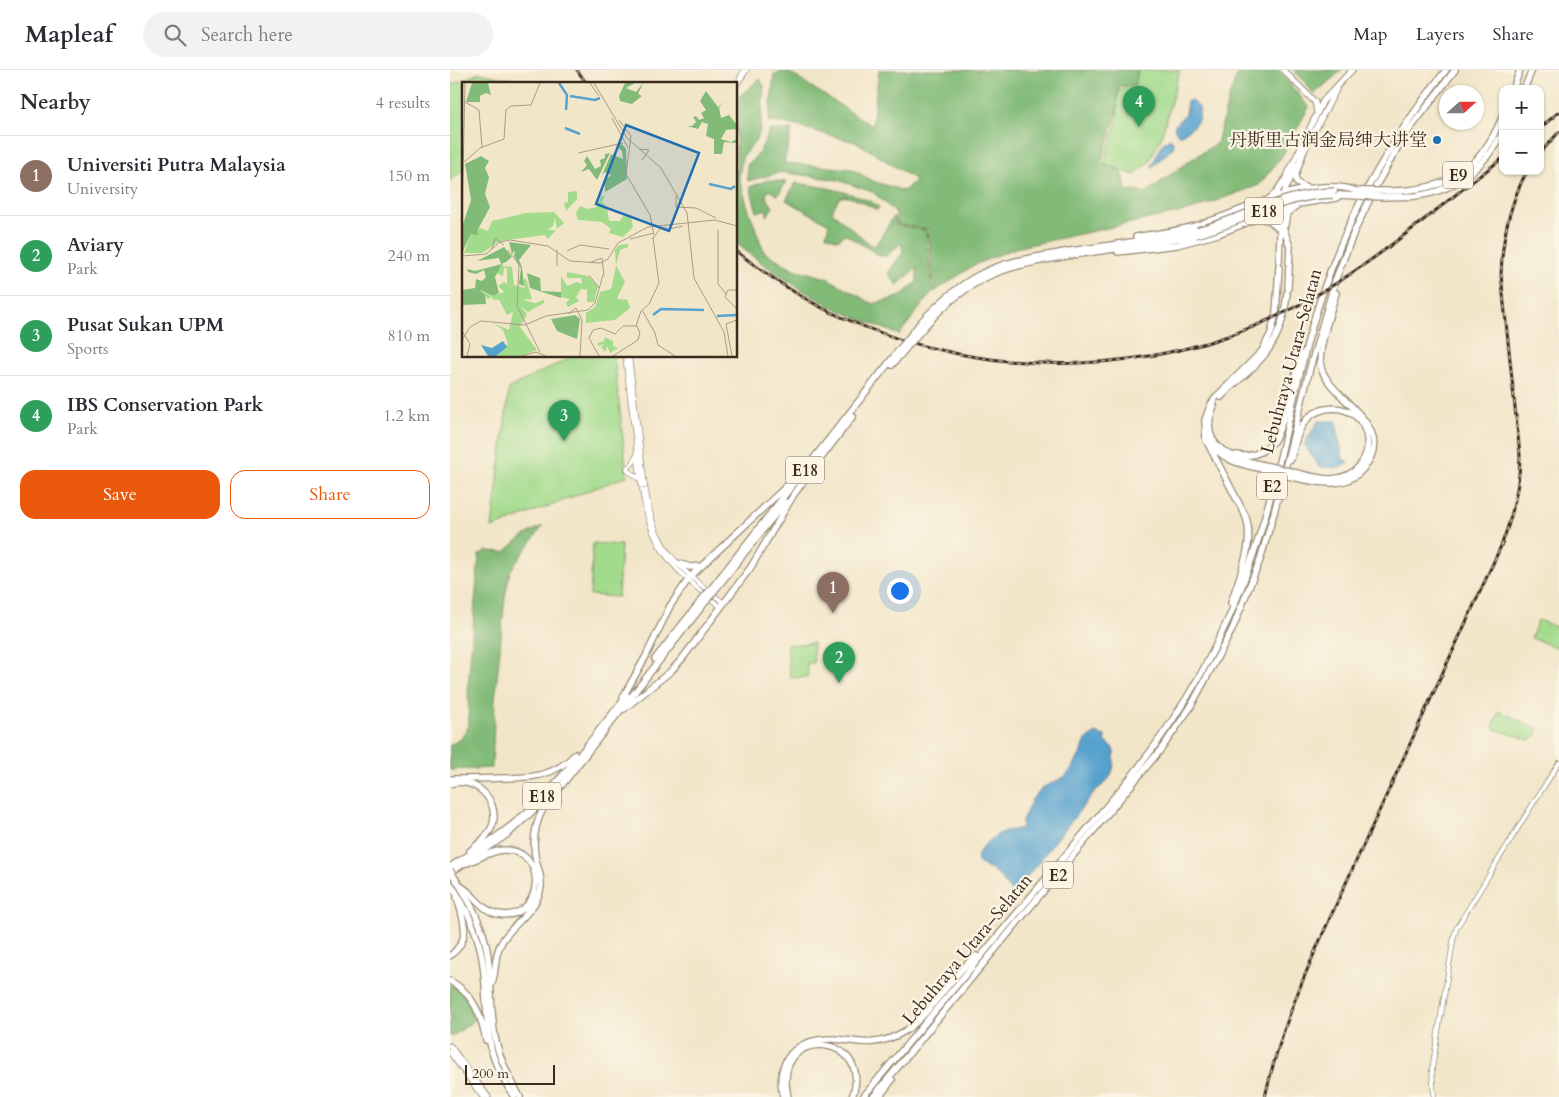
<!DOCTYPE html>
<meta charset="utf-8">
<style>
body{margin:0;font-family:Cardo,"Noto Serif SC",serif;background:#f2f2f3;color:#2b2b33}
.controls{position:absolute;right:15px;top:15px;display:grid;overflow:hidden;border-radius:10px;box-shadow:0 1px 4px #0004}
.controls button{width:45px;height:45px;display:grid;place-items:center;padding:0;border:0;border-bottom:1px solid #e1e1e2;background:#fff;color:#2b2b33;font:25px sans-serif}
.compass{position:absolute;left:989px;top:15px;width:45px;height:45px;border-radius:50%;background:#fff;box-shadow:0 1px 4px #0004;rotate:69deg}
.scale{position:absolute;left:15px;bottom:12px;width:90px;box-sizing:border-box;padding-left:5px;border:2px solid #3b2a1e;border-top:0;font-size:14px;line-height:18px;white-space:nowrap;color:#3b2a1e;-webkit-text-stroke:4px #fcf5e5;paint-order:stroke}
.you{position:absolute;left:449px;top:520px;width:18px;height:18px;margin:-12px;border:4px solid #fff;border-radius:50%;background:#1a73e8;box-shadow:0 0 0 8px #1a73e833}
.badge{display:grid;place-items:center;width:32px;height:32px;border-radius:50%;background:#ea580c;color:#fff;font-size:16px;font-weight:700}
.pin{position:absolute;translate:-50% -41px;filter:drop-shadow(0 1px 2px #0008)}
.pin::after{content:'';position:absolute;top:26px;width:18px;height:15px;background:inherit;clip-path:polygon(0 0,100% 0,50% 100%)}
.list{margin:0;padding:0;list-style:none}
h2{display:flex;justify-content:space-between;align-items:center;height:65px;margin:0;padding:0 20px;font-size:21px}
h2 small{font-size:16px;font-weight:400;color:#7c7c81}
.list li{display:grid;grid-template-columns:32px 1fr auto;gap:15px;align-items:center;box-sizing:border-box;height:80px;padding:0 20px;border-top:1px solid #e1e1e2}
.list b{display:block;font-size:19px;white-space:nowrap}
.list p{margin:0;font-size:16px;white-space:nowrap;color:#7c7c81}
.list em{font-size:16px;font-style:normal;color:#7c7c81}
.actions{display:flex;gap:10px;padding:15px 20px}
.actions a{flex:1;padding:11px 0;border:1px solid #ea580c;border-radius:15px;text-align:center;font-size:18px;color:#ea580c}
.actions .main{background:#ea580c;color:#fff}
.icon{flex:none;width:28px;height:28px;fill:none;stroke:currentColor;stroke-width:2;stroke-linecap:round;stroke-linejoin:round}
.map{position:relative;flex:none;width:1109px;height:1027px;overflow:hidden}
header{display:flex;align-items:center;gap:30px;box-sizing:border-box;height:70px;padding:0 25px;background:#fff;border-bottom:1px solid #e1e1e2}
header strong{font-size:24px}
nav{display:flex;gap:28px;margin-inline-start:auto;font-size:18px}
.search{width:350px;height:45px;background:#f2f2f3;display:flex;align-items:center;gap:12px;box-sizing:border-box;padding:0 18px;border-radius:28px;color:#7c7c81;font-size:19px}
main{display:flex}
aside{flex:1;background:#fff}
.map>svg:first-child{display:block}
</style>
<header>
<strong>Mapleaf</strong>
<div class="search"><svg class="icon" aria-label="search" viewBox="0 0 24 24"><circle cx="10" cy="10" r="6"/><path d="M15 15l6 6"/></svg>Search here</div>
<nav><a>Map</a><a>Layers</a><a>Share</a></nav>
</header>
<main>
<aside>
<h2>Nearby<small>4 results</small></h2>
<ul class="list">
<li><span class="badge" style="background:#8d6e63">1</span><div><b>Universiti Putra Malaysia</b><p>University</p></div><em>150 m</em></li>
<li><span class="badge" style="background:#2e9e5b">2</span><div><b>Aviary</b><p>Park</p></div><em>240 m</em></li>
<li><span class="badge" style="background:#2e9e5b">3</span><div><b>Pusat Sukan UPM</b><p>Sports</p></div><em>810 m</em></li>
<li><span class="badge" style="background:#2e9e5b">4</span><div><b>IBS Conservation Park</b><p>Park</p></div><em>1.2 km</em></li>
</ul>
<div class="actions"><a class="main">Save</a><a>Share</a></div>
</aside>
<div class="map">
<svg width="1109" height="1027" viewBox="0 0 1109 1027">
<rect width="100%" height="100%" fill="#fcf5e5"/>
<filter id="ink" filterUnits="userSpaceOnUse"><feTurbulence type="fractalNoise" baseFrequency=".02" numOctaves="2"/><feDisplacementMap in="SourceGraphic" scale="10" xChannelSelector="R" yChannelSelector="G"/><feConvolveMatrix kernelMatrix="1 2 1 2 8 2 1 2 1" color-interpolation-filters="sRGB"/></filter>
<filter id="wash" filterUnits="userSpaceOnUse"><feTurbulence type="fractalNoise" baseFrequency=".0096" numOctaves="4" result="noise"/><feDisplacementMap in="SourceGraphic" scale="20" xChannelSelector="R" yChannelSelector="G"/><feGaussianBlur stdDeviation="1.12" result="paint"/><feColorMatrix in="noise" values="0 0 0 0 0 0 0 0 0 0 0 0 0 0 0 0 0 1.4 0 .05"/><feComposite in="paint" operator="in"/></filter>
<g filter="url(#wash)">
<rect width="100%" height="100%" fill="#f2e6c9"/>
<path fill="#a3db8d" stroke="#6f8256" d="M 688,0 L 730,0 L 711,68 L 699,92 L 684,105 L 654,93 L 668,47 L 667,22 L 675,16 L 685,14 Z
M 29,3 L 85,14 L 14,14 L 14,99 L 0,111 L 0,15 Z
M 123,286 L 164,286 L 177,406 L 42,458 L 59,318 Z
M 143,473 L 171,475 L 168,527 L 140,525 Z
M 1088,550 L 1109,558 L 1109,578 L 1081,568 Z
M 363,573 L 364,593 L 357,593 L 358,607 L 340,608 L 337,575 Z
M 1049,641 L 1088,659 C 1088,664 1085,668 1080,670 L 1044,659 L 1043,657 Z"/>
<path fill="#82bb78" stroke="#5e724b" d="M 429,0 L 688,0 L 685,15 L 669,16 L 666,46 L 651,93 L 672,101 L 676,120 L 696,123 L 739,91 L 767,73 L 780,24 L 789,0 L 828,0 L 859,37 L 832,86 L 809,115 L 741,140 L 565,178 L 524,195 L 484,222 L 478,159 L 447,154 L 446,143 L 423,122 L 388,110 L 331,102 L 298,111 L 297,95 L 309,83 L 320,60 L 342,60 L 334,93 L 402,99 L 422,111 L 454,121 L 466,110 L 408,73 L 339,54 L 319,52 L 324,4 L 337,1 L 422,56 Z
M 844,0 L 892,0 L 864,24 Z
M 310,9 L 314,16 L 310,61 L 304,73 L 292,87 L 289,107 L 298,138 L 314,182 L 344,199 L 377,208 L 423,234 L 449,227 L 467,212 L 467,198 L 447,215 L 438,203 L 453,182 L 451,173 L 436,186 L 430,186 L 395,164 L 388,170 L 376,165 L 379,154 L 336,130 L 345,113 C 374,117 401,121 427,135 L 429,138 L 427,140 C 420,136 399,124 391,127 C 387,129 384,138 382,142 L 422,176 L 424,176 L 427,173 L 444,146 L 446,155 L 476,160 L 482,222 L 449,265 C 429,256 408,249 389,240 C 352,222 318,199 286,173 L 286,29 Z
M 318,110 L 336,112 L 328,125 L 318,120 L 316,127 L 323,137 L 317,146 L 317,139 L 307,142 L 300,117 Z
M 93,456 L 60,501 L 55,527 L 45,630 L 42,698 L 0,700 L 0,675 L 11,669 L 19,656 L 18,615 L 29,485 L 36,481 L 55,482 C 67,470 77,463 93,456 Z
M 0,914 C 14,922 24,932 27,948 L 3,966 L 0,966 Z"/>
<path fill="#56a2ce" stroke="#486676" d="M 739,30 L 743,32 L 749,37 C 752,53 743,56 732,65 L 728,65 L 724,58 L 725,55 L 735,44 L 737,32 Z
M 720,68 L 724,74 L 723,78 L 701,98 L 711,75 Z
M 868,351 L 886,351 L 893,389 L 899,392 L 890,398 L 869,397 L 854,374 Z
M 646,663 L 655,666 L 655,671 C 658,674 662,675 663,679 C 665,682 664,687 664,691 C 664,705 657,713 645,721 L 566,821 L 562,822 C 556,817 553,809 547,804 C 543,799 534,798 530,794 C 519,784 545,765 553,762 C 559,759 566,761 572,757 L 572,751 L 582,729 L 592,718 L 614,707 L 621,700 L 631,683 L 636,670 Z"/>
</g>
<g filter="url(#ink)">
<g fill="none" stroke-linecap="round" stroke-linejoin="round">
<defs>
<path id="minor" d="M 290,8 L 294,0
M 286,15 L 297,0
M 175,286 L 191,416
M 179,286 L 195,416
M 177,398 L 183,393 L 187,384
M 178,401 L 191,410
M 192,420 C 200,480 226,502 271,537
M 196,420 C 203,479 230,499 274,533
M 984,1027 L 982,999 L 1004,866 L 1007,857 C 1041,802 1074,747 1109,693"/>
<path id="major" d="M 833,0 L 865,32 L 867,43
M 853,83 L 886,20
M 832,116 L 873,31 L 902,0
M 833,125 L 847,95
M 0,976 L 38,1027
M 0,982 L 33,1027"/>
<path id="highway" d="M 1063,19 L 1070,0
M 1074,19 L 1082,0
M 854,80 L 845,106 L 847,113 L 858,119
M 934,121 C 995,122 1030,103 1053,45
M 889,125 L 909,126
M 934,127 C 945,126 955,127 966,126 C 1005,121 1035,97 1053,62
M 819,129 L 826,123 L 833,112
M 832,137 L 832,154 L 840,177 L 838,218
M 827,139 L 830,164 L 829,192
M 811,149 L 819,150 L 828,158
M 835,155 L 837,143 L 846,136
M 686,167 C 709,163 732,161 754,153 C 800,139 859,105 907,121
M 668,182 L 727,175 L 768,164 L 842,135 L 886,128 L 890,125
M 471,252 C 488,234 505,218 527,206 C 554,191 585,187 615,182 C 659,175 704,170 747,160
M 475,256 C 491,238 509,222 531,210 C 559,195 591,191 622,185 C 663,179 705,174 746,165
M 442,295 L 453,282
M 771,327 C 779,318 788,311 797,303 C 823,280 834,258 837,223
M 764,336 C 744,382 791,390 823,397
M 760,371 C 771,393 799,396 822,401
M 786,385 C 799,388 813,383 822,373 C 833,360 845,304 851,284
M 841,389 C 844,378 846,366 852,356 C 857,347 866,341 876,339 C 925,330 935,406 881,409 C 868,409 856,405 843,402
M 362,400 L 403,346
M 842,407 C 866,412 894,421 913,399 C 950,355 880,331 871,297 C 867,280 881,241 886,223
M 227,493 L 240,497 L 251,496
M 261,519 L 449,280
M 265,520 L 335,432
M 781,533 C 789,506 805,475 796,447 L 756,370 L 755,350 L 760,336 L 766,327 L 812,281 L 821,263 L 826,243 L 829,197
M 205,589 L 254,527
M 173,627 L 196,586 L 220,536 L 240,507 L 342,411
M 174,639 L 221,601 L 232,589 L 301,497 L 343,426 L 363,398
M 0,709 C 17,709 34,709 51,708 C 80,708 105,707 125,684
M 0,714 C 24,706 49,729 43,754 C 39,766 29,773 20,781
M 0,797 C 26,780 52,765 75,744 C 114,709 143,666 177,626
M 0,803 L 58,764 L 101,724
M 3,805 C 17,826 29,847 35,871 C 43,902 39,935 45,967 C 49,989 60,1008 70,1027
M 0,813 C 17,838 29,863 33,894 C 37,922 35,951 41,978 C 45,996 55,1012 64,1027
M 12,817 C 25,825 32,841 48,844 C 93,853 101,779 53,780 C 41,781 28,789 17,793
M 0,886 C 23,867 13,850 7,827
M 0,911 C 24,924 31,945 36,970
M 40,917 C 48,904 42,886 53,870 C 65,852 88,839 91,817 C 92,808 89,800 86,791 C 82,772 84,756 93,739 L 257,530
M 333,1027 C 325,990 345,969 382,969 C 396,969 410,974 424,972 C 435,971 445,967 455,961 C 481,944 501,905 526,886
M 338,1027 C 320,952 426,964 402,1027
M 413,1027 L 681,707 C 735,639 774,571 802,488 C 827,416 839,340 859,267 C 887,165 930,83 996,0
M 423,1027 L 712,678 L 740,638 L 782,560 L 810,490 L 824,443 L 860,298 L 885,211 L 904,162 L 927,114 L 953,68 L 1005,0
M 429,1027 L 442,1010"/>
</defs>
<use href="#minor" stroke="#968874" stroke-width="5.5"/>
<use href="#major" stroke="#968874" stroke-width="7"/>
<use href="#highway" stroke="#968874" stroke-width="8"/>
<use href="#minor" stroke="#fff" stroke-width="4"/>
<use href="#major" stroke="#fff" stroke-width="5"/>
<use href="#highway" stroke="#fff" stroke-width="5.5"/>
<defs>
<path id="rail" d="M 127,0 L 137,14
M 1090,58 L 1109,42
M 1090,83 L 1109,62
M 286,181 C 318,206 353,230 391,247 C 538,313 718,310 860,229 C 929,190 989,136 1053,88
M 815,1027 C 835,938 876,857 914,774 C 960,675 1005,575 1051,476 C 1063,445 1070,417 1070,385 L 1051,205 C 1052,168 1060,133 1077,101"/>
</defs>
<use href="#rail" stroke="#3b2a1e" stroke-width="3"/>
<use href="#rail" stroke="#fcf5e5" stroke-width="1" stroke-dasharray="4" stroke-linecap="butt"/>
<defs>
<path id="highway-bridge" d="M 909,121 L 934,121
M 909,126 L 934,127
M 747,160 C 793,148 835,122 884,121
M 746,165 C 792,153 835,125 883,125
M 449,280 L 471,252
M 453,282 L 475,256
M 823,397 L 843,402
M 822,401 L 842,407
M 254,527 L 261,519
M 257,530 L 265,520
M 0,800 L 3,805"/>
</defs>
<use href="#highway-bridge" stroke="#968874" stroke-width="8" stroke-linecap="butt"/>
<use href="#highway-bridge" stroke="#fff" stroke-width="5.5"/>
</g>
</g>
<circle fill="#1f6fb2" stroke="#fcf5e5" stroke-width="2" cx="987" cy="70" r="5"/>
<g text-anchor="middle" stroke-width="4.5" stroke-linejoin="round" paint-order="stroke">
<g fill="#fcf5e5" stroke="#75675a" stroke-width="1">
<rect x="993" y="91.5" width="30" height="27" rx="4"/>
<rect x="795" y="127.5" width="38" height="27" rx="4"/>
<rect x="336" y="386.5" width="38" height="27" rx="4"/>
<rect x="807" y="402.5" width="30" height="27" rx="4"/>
<rect x="73" y="712.5" width="38" height="27" rx="4"/>
<rect x="593" y="791.5" width="30" height="27" rx="4"/>
</g>
<g font-size="16" font-weight="bold" fill="#3b2a1e">
<text x="1008" y="111">E9</text>
<text x="814" y="147">E18</text>
<text x="355" y="406">E18</text>
<text x="822" y="422">E2</text>
<text x="92" y="732">E18</text>
<text x="608" y="811">E2</text>
</g>
<g font-size="18" fill="#3b2a1e" stroke="#fcf5e5" text-anchor="end">
<text x="977" y="76">丹斯里古润金局绅大讲堂</text>
</g>
<g font-size="18" fill="#3b2a1e" stroke="#fcf5e5">
<text transform="translate(841 291) rotate(-75)" y="6">Lebuhraya Utara–Selatan</text>
<text transform="translate(517 879) rotate(-50)" y="6">Lebuhraya Utara–Selatan</text>
</g>
</g>
<g transform="translate(12 12)">
<rect width="275" height="275" fill="#f2e6c9"/>
<path d="M 115,109 L 115,117 L 104,129 L 102,121 L 106,120 L 106,110 ZM 143,113 L 140,120 L 145,126 L 147,139 L 158,139 L 161,134 L 169,136 L 171,145 L 161,155 L 147,151 L 149,147 L 140,140 L 116,138 L 114,131 L 118,124 L 126,127 L 135,125 L 139,114 ZM 92,130 L 102,141 L 95,147 L 93,136 L 91,144 L 86,148 L 94,148 L 86,157 L 83,153 L 38,159 L 20,171 L 2,171 L 9,152 L 17,152 L 14,149 L 18,146 L 26,149 L 30,139 L 64,131 ZM 166,162 L 166,165 L 158,168 L 154,183 L 163,200 L 155,216 L 159,218 L 161,214 L 160,218 L 165,217 L 168,226 L 153,238 L 124,241 L 124,231 L 133,225 L 138,210 L 149,207 L 154,185 L 153,168 L 157,163 ZM 40,169 L 41,184 L 50,185 L 52,203 L 63,206 L 60,198 L 64,197 L 70,217 L 61,218 L 73,221 L 82,218 L 82,221 L 66,230 L 59,225 L 65,232 L 58,245 L 75,268 L 59,274 L 34,274 L 46,262 L 41,248 L 31,241 L 47,248 L 51,230 L 45,233 L 37,218 L 30,217 L 30,214 L 26,217 L 16,208 L 30,214 L 42,210 L 36,204 L 42,200 L 45,202 L 45,187 L 42,185 L 41,194 L 34,191 L 40,183 ZM 105,190 L 126,194 L 136,204 L 132,220 L 125,220 L 125,208 L 119,207 L 114,215 L 117,219 L 106,225 L 104,221 L 108,217 L 99,215 L 99,194 L 105,204 L 115,200 L 120,202 L 119,196 L 105,196 ZM 143,255 L 151,259 L 151,264 L 156,266 L 148,271 L 145,264 L 143,270 L 139,265 L 142,262 L 136,264 L 136,261 L 142,259 Z" fill="#a3db8d"/>
<path d="M 10,1 L 26,1 L 29,13 L 24,11 L 18,14 L 18,20 L 4,20 ZM 163,1 L 173,1 L 164,6 L 174,10 L 181,1 L 176,12 L 180,14 L 170,22 L 158,19 L 157,14 ZM 244,9 L 256,25 L 262,19 L 257,25 L 259,36 L 267,33 L 275,43 L 275,47 L 264,48 L 259,57 L 269,60 L 275,57 L 275,61 L 262,60 L 260,72 L 252,72 L 252,57 L 244,54 L 246,42 L 240,40 L 236,47 L 225,44 L 230,44 L 234,40 L 231,35 L 234,34 L 237,38 L 242,36 L 239,31 L 244,28 L 238,19 ZM 160,62 L 164,67 L 165,97 L 143,110 L 143,98 L 149,93 L 143,90 L 140,93 L 149,72 L 161,77 L 160,69 L 154,64 ZM 148,71 L 135,98 L 127,87 L 119,90 L 125,83 L 122,79 L 125,74 L 133,87 L 139,84 L 138,78 L 143,76 L 143,72 ZM 19,74 L 27,79 L 23,86 L 27,95 L 23,112 L 28,125 L 15,149 L 17,153 L 9,152 L 0,171 L 0,145 L 9,118 L 3,82 ZM 47,160 L 69,163 L 57,178 L 60,185 L 62,204 L 57,202 L 59,186 L 52,174 L 53,168 L 50,172 ZM 42,165 L 50,175 L 44,180 L 39,182 L 37,176 L 15,179 ZM 40,182 L 33,195 L 37,211 L 31,214 L 18,208 L 23,213 L 24,222 L 0,223 L 0,208 L 13,206 L 14,197 L 20,199 L 24,195 L 22,188 L 14,192 L 6,190 L 5,187 L 13,189 ZM 65,191 L 78,196 L 79,209 L 99,210 L 99,216 L 68,206 ZM 113,233 L 118,237 L 115,257 L 95,249 L 89,237 Z" fill="#82bb78"/>
<path d="M 41,259 L 45,265 L 34,274 L 26,274 L 19,263 L 30,266 Z" fill="#56a2ce"/>
<path fill="none" stroke="#56a2ce" stroke-width="2.5" d="M 97,1 L 105,13 L 104,28M 108,14 L 133,18 L 138,16M 103,46 L 118,52M 247,102 L 269,107 L 273,104M 191,233 L 199,227 L 242,228M 255,234 L 275,233"/>
<path fill="none" stroke="#a99b85" stroke-width="1" d="M 128,1 L 137,14M 132,1 L 165,56 L 199,86 L 225,131 L 232,196 L 262,250 L 266,274M 3,20 L 17,28 L 20,65M 49,24 L 69,23 L 78,1M 150,36 L 166,66M 157,38 L 169,54 L 164,92 L 188,133 L 192,153M 177,67 L 187,68 L 180,78M 116,71 L 161,61M 1,81 L 18,66 L 42,57 L 44,28 L 49,24M 214,114 L 214,125 L 234,126M 234,126 L 254,136M 0,139 L 3,1M 202,148 L 221,144M 256,148 L 256,202 L 264,212M 191,156 L 197,201 L 187,222 L 180,228 L 193,251 L 196,263 L 213,274M 168,157 L 192,151M 190,157 L 199,146 L 205,146M 30,167 L 33,156 L 42,163M 46,168 L 57,183 L 55,224 L 78,270M 95,168 L 95,184M 105,169 L 118,163 L 147,167M 0,174 L 24,172 L 38,160 L 48,158 L 86,164 L 108,179 L 138,181 L 146,177 L 156,161 L 186,145 L 253,138 L 275,144M 129,180 L 140,176 L 142,194M 127,193 L 137,206M 275,208 L 266,208 L 263,215 L 275,227M 106,232 L 114,226 L 120,238 L 118,274M 174,244 L 179,229M 0,249 L 8,262 L 5,274M 0,258 L 8,245 L 19,239 L 63,243 L 84,234 L 126,228 L 133,221 L 141,193M 60,274 L 74,270 L 84,274M 137,274 L 127,256 L 131,248 L 139,246 L 153,252 L 161,244 L 175,244 L 178,251 L 176,258 L 151,274M 270,274 L 264,242 L 275,238"/>
<path fill="#1f6fb2" fill-opacity="0.15" stroke="#1f6fb2" stroke-width="2.5" d="M 164,43 L 237,71 L 207,149 L 134,122 Z"/>
<rect width="275" height="275" fill="none" stroke="#3b2a1e" stroke-width="2.5"/>
</g>
</svg>
<div class="controls">
<button>+</button>
<button>−</button>
</div>
<svg class="compass" viewBox="-18 -18 36 36"><path d="M0-13l5 13h-10z" fill="#e53935"/><path d="M0 13l5-13h-10z" fill="#7c7c81"/></svg>
<div class="scale">200 m</div>
<div class="you"></div>
<div class="pin badge" style="left:383px;top:543px;background:#8d6e63">1</div>
<div class="pin badge" style="left:389px;top:613px;background:#2e9e5b">2</div>
<div class="pin badge" style="left:114px;top:371px;background:#2e9e5b">3</div>
<div class="pin badge" style="left:689px;top:57px;background:#2e9e5b">4</div>
</div>
</main>
